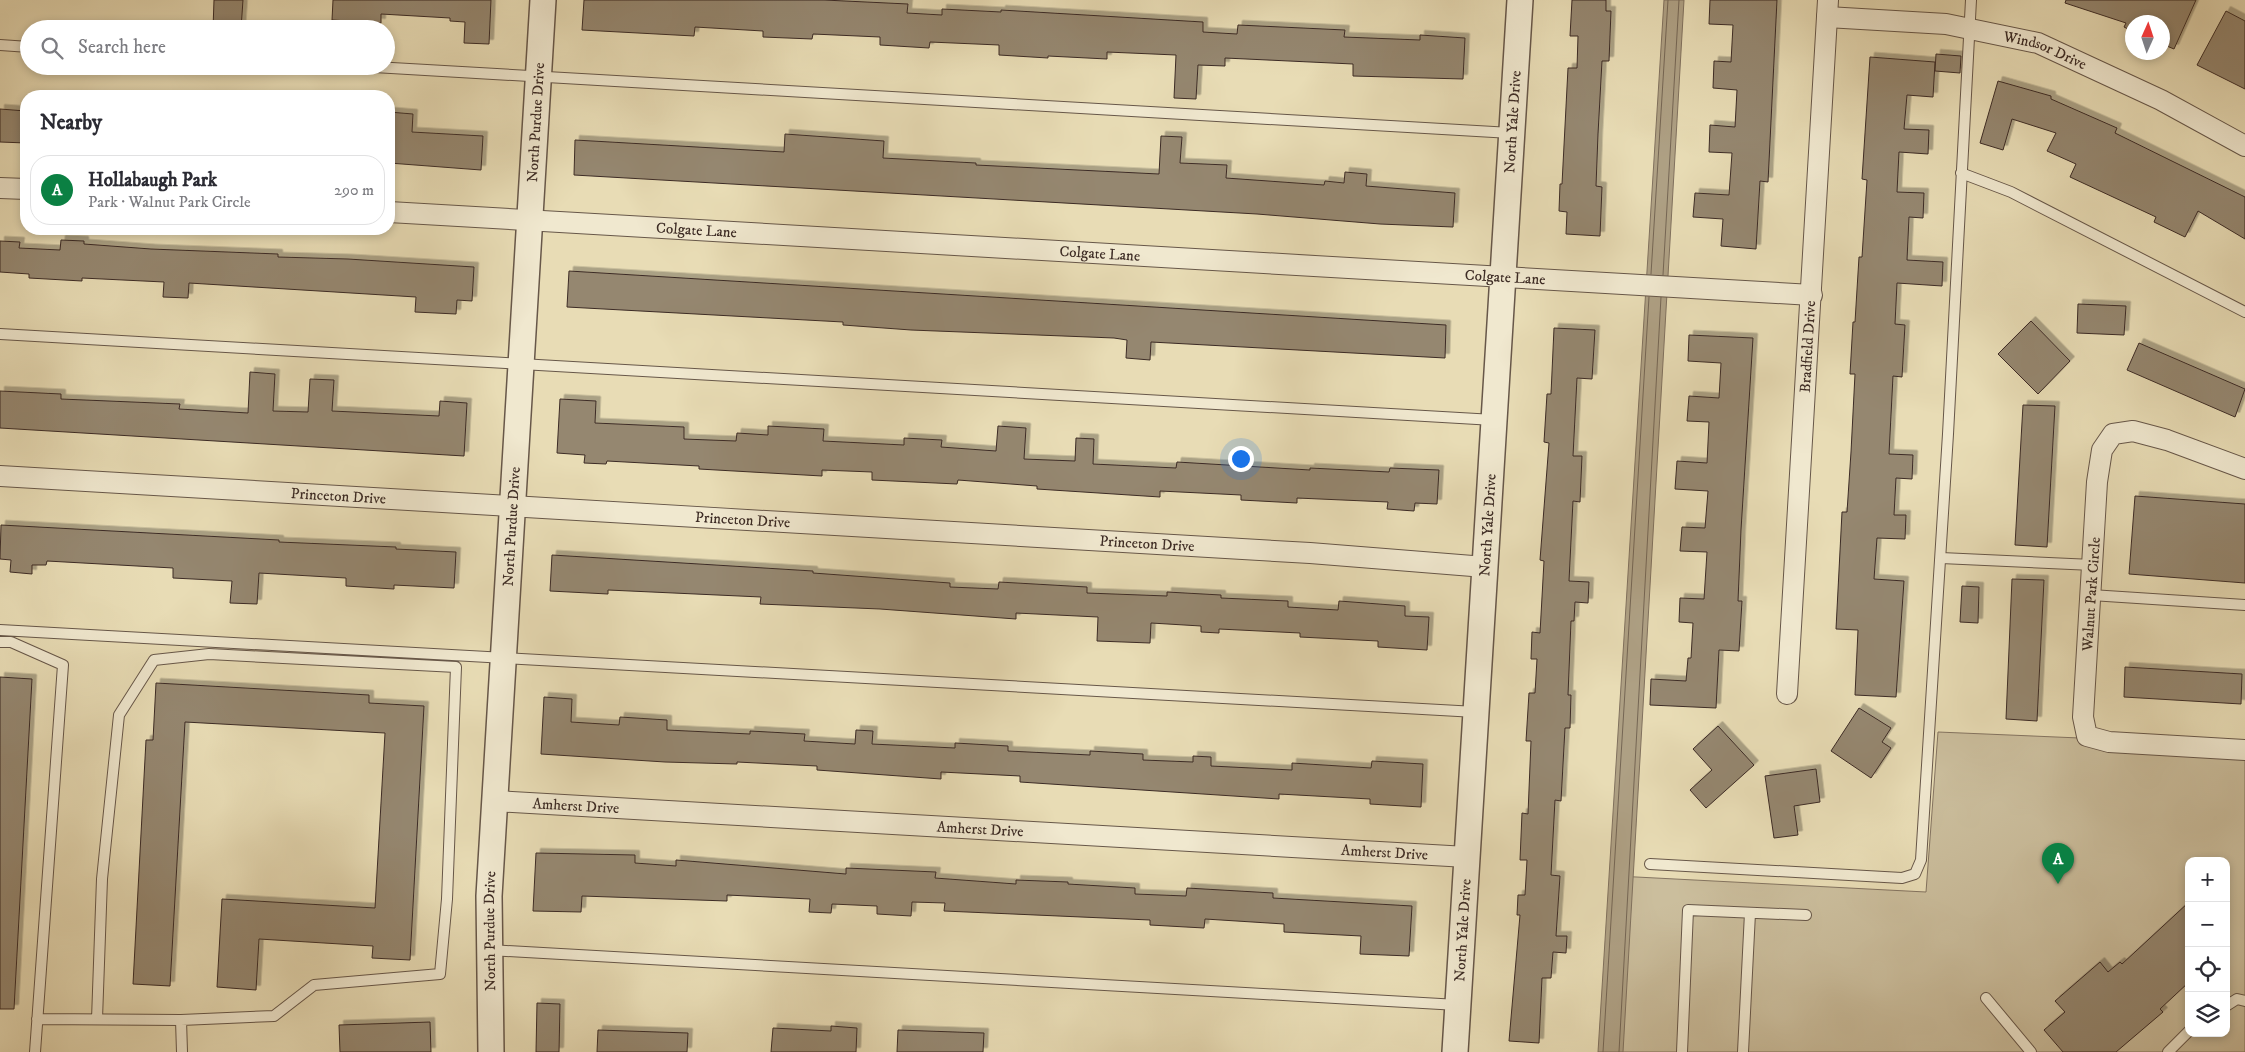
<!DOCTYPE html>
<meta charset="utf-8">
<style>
body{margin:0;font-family:"IM FELL DW Pica",serif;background:#f2f2f3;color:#2b2b33}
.controls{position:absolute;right:15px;bottom:15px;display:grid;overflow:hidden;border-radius:10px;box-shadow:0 2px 8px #0003}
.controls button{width:45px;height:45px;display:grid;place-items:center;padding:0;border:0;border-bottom:1px solid #e1e1e2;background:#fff;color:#2b2b33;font:25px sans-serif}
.compass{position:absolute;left:2125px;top:15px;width:45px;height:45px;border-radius:50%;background:#fff;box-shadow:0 2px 8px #0003;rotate:3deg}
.you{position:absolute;left:1240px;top:458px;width:18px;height:18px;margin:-12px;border:4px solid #fff;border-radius:50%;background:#1a73e8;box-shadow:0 0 0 8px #1a73e833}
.badge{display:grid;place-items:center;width:32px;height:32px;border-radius:50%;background:#0b8043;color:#fff;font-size:16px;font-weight:700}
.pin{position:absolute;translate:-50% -41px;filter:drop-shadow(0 1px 2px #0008)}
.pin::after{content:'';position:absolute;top:26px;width:18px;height:15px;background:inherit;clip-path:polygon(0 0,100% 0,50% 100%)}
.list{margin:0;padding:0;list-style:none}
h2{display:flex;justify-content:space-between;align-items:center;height:65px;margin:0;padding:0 20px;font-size:21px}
h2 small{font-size:16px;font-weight:400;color:#7c7c81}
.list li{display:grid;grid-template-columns:32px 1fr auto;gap:15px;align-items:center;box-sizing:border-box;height:70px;margin:0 10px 10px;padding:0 10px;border:1px solid #e1e1e2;border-radius:20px}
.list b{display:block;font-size:19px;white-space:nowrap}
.list p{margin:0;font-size:16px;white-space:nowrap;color:#7c7c81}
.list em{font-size:16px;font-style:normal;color:#7c7c81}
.icon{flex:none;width:28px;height:28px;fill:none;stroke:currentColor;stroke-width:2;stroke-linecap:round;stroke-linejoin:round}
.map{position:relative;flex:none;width:2245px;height:1052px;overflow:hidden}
.search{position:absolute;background:#fff;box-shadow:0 2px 8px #0003;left:20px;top:20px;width:375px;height:55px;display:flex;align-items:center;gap:12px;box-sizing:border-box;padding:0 18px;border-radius:28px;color:#7c7c81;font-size:19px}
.panel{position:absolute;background:#fff;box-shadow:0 2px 8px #0003;left:20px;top:90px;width:375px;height:145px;border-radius:20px}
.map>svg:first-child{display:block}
</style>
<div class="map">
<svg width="2245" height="1052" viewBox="0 0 2245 1052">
<defs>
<filter id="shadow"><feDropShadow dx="4.5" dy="-4.5" stdDeviation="0" flood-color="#0004"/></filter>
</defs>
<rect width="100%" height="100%" fill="#e8dcb5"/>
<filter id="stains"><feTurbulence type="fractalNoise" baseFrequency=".004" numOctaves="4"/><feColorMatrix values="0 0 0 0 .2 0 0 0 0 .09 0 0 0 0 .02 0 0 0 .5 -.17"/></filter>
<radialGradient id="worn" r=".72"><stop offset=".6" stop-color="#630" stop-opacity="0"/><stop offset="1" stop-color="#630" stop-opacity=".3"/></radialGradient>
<path fill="#cbbe9d" stroke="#847461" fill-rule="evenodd" d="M 1938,732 L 2245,745 L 2245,1052 L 1606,1052 L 1617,876 L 1926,892 ZM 2189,861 L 2226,861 L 2226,1033 L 2189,1033 Z"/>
<path fill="#aea084" stroke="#80715e" d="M 1664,0 L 1684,0 L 1623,1052 L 1598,1052 Z"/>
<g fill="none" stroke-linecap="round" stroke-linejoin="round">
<path stroke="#756654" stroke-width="1" d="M 1651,274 L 1668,0
M 1663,275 L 1679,0
M 1603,1052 L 1649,297
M 1619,1052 L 1661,297"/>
</g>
<path fill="#958770" stroke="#3c2b25" filter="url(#shadow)" d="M 214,0 L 243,0 L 241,29 L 213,29 Z
M 333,0 L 491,0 L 489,44 L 464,43 L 465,22 L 450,21 L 450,18 L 381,14 L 381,23 L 332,20 Z
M 584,0 L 824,0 L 908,4 L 907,13 L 942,15 L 942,9 L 1001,12 L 1001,10 L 1203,22 L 1203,32 L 1237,34 L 1238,25 L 1345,30 L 1344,37 L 1420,40 L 1420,35 L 1465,38 L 1463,79 L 1353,76 L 1353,64 L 1225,58 L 1225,66 L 1198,65 L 1196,99 L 1174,98 L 1176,55 L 1107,52 L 1107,59 L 1048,56 L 1048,58 L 999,55 L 999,45 L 930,42 L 929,48 L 880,45 L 880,37 L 813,34 L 812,39 L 763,37 L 763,31 L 695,27 L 694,36 L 582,30 Z
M 1572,0 L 1606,0 L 1606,11 L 1611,11 L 1609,61 L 1602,61 L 1598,134 L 1596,186 L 1602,187 L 1600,236 L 1566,234 L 1567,212 L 1559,211 L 1560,184 L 1562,184 L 1568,68 L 1577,68 L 1578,36 L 1570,36 Z
M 1710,0 L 1777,0 L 1768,182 L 1760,181 L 1756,249 L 1721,246 L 1723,219 L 1693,217 L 1695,193 L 1729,195 L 1732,153 L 1709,152 L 1710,125 L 1735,127 L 1737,90 L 1713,88 L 1714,61 L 1731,62 L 1733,25 L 1709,24 Z
M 2066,0 L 2196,0 L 2174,49 L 2162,44 L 2162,22 L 2132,22 L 2132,31 L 2124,27 L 2126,23 L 2065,3 Z
M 2226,11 L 2245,21 L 2245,89 L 2197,65 Z
M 1936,54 L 1961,56 L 1960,73 L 1935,71 Z
M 1870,57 L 1935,62 L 1933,97 L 1907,95 L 1904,129 L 1929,130 L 1928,154 L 1899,152 L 1897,192 L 1924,193 L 1923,218 L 1909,217 L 1907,260 L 1943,262 L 1942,286 L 1897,283 L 1895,324 L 1905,325 L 1902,377 L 1893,376 L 1889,454 L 1913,455 L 1912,479 L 1896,478 L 1894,515 L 1906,515 L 1905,539 L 1877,538 L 1874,579 L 1904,581 L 1896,697 L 1855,695 L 1858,630 L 1836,629 L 1842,512 L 1847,512 L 1851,452 L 1855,374 L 1850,374 L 1853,322 L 1855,322 L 1859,257 L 1862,257 L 1867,180 L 1862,179 Z
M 1998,81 L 2051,96 L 2051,99 L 2117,128 L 2115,133 L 2245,197 L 2245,239 L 2198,211 L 2185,237 L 2154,222 L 2156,217 L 2070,177 L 2076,164 L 2047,151 L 2056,133 L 2012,119 L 2003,150 L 1980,143 Z
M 0,109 L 26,111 L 26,143 L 0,142 Z
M 389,112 L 413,114 L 412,132 L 483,136 L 481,170 L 389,163 Z
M 785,134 L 884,141 L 883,158 L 976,163 L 976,165 L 1159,174 L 1161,136 L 1182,137 L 1180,163 L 1227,165 L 1226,178 L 1324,185 L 1325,181 L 1344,183 L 1345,172 L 1367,174 L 1366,186 L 1455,193 L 1453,227 L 1380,224 L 1257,214 L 574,175 L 575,140 L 784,152 Z
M 61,240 L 84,241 L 84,244 L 151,249 L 278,254 L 278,257 L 348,259 L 474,267 L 472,301 L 457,300 L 456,314 L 415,312 L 416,297 L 189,283 L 188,298 L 163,297 L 164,282 L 82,278 L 82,281 L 29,278 L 29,274 L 0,272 L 0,241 L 20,242 L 19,248 L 60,250 Z
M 569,271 L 1446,325 L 1445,358 L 1151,342 L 1150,360 L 1126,358 L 1127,340 L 1114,338 L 911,330 L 843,325 L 843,322 L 567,307 Z
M 2078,304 L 2126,306 L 2124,335 L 2077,333 Z
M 2031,321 L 2070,361 L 2038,394 L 1998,354 Z
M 1554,328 L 1595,330 L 1592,379 L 1577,378 L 1573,456 L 1582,456 L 1580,502 L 1573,501 L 1569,581 L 1589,582 L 1588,603 L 1575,602 L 1574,621 L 1571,621 L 1568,695 L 1571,695 L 1570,728 L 1565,728 L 1561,801 L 1555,800 L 1551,875 L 1560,876 L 1556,936 L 1567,936 L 1566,953 L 1553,952 L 1551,978 L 1542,978 L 1539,1043 L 1509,1041 L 1520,915 L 1517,915 L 1518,895 L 1525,895 L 1527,860 L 1520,860 L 1522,813 L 1528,814 L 1531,741 L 1526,741 L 1529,693 L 1535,693 L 1537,659 L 1531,659 L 1532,632 L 1540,633 L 1544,561 L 1540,560 L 1549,443 L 1544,442 L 1547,394 L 1551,394 Z
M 1689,335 L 1753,338 L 1741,530 L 1738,601 L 1742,601 L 1739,651 L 1719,650 L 1716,708 L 1650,705 L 1651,679 L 1686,681 L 1688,658 L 1691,658 L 1693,623 L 1679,622 L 1680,598 L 1704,599 L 1707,552 L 1680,551 L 1682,527 L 1705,528 L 1708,491 L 1675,489 L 1677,461 L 1707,463 L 1709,422 L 1687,421 L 1689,396 L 1719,398 L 1721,363 L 1688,361 Z
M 2139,343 L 2245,389 L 2235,417 L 2127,370 Z
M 250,372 L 275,374 L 273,411 L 308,412 L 310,379 L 334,380 L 332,411 L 439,416 L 440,401 L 467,403 L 464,456 L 0,428 L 0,391 L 61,394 L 61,399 L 180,404 L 179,409 L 248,413 Z
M 560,399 L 596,401 L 595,423 L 684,427 L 684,439 L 736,441 L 737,433 L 768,435 L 768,426 L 824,429 L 823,441 L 904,445 L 904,438 L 942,440 L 941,447 L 996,451 L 998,426 L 1026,428 L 1024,459 L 1075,461 L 1076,438 L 1094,439 L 1093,464 L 1176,468 L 1177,462 L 1310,470 L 1310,468 L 1389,472 L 1390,468 L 1439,470 L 1437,504 L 1415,503 L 1414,511 L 1387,509 L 1388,502 L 1297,498 L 1297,503 L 1241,500 L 1241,495 L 1160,491 L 1160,497 L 1037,489 L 1037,486 L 958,480 L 957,484 L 872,480 L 872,472 L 822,470 L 822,476 L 699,469 L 699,466 L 607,461 L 606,464 L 584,463 L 585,455 L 557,453 Z
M 2023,405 L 2055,406 L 2047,547 L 2015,545 Z
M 2135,496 L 2245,504 L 2245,583 L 2129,574 Z
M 1,525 L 279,540 L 279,542 L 396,547 L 396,549 L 456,552 L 454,588 L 394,585 L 394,589 L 346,586 L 346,578 L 259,573 L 257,604 L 230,603 L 232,581 L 173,578 L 173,568 L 47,561 L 46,565 L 32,565 L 32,574 L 10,572 L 11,560 L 0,559 Z
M 552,555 L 813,571 L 813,573 L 950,583 L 950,587 L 998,589 L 999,582 L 1087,587 L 1087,593 L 1167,596 L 1167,592 L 1221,595 L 1221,598 L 1288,601 L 1288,607 L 1338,610 L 1339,601 L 1405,606 L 1405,616 L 1429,617 L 1427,650 L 1378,647 L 1378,641 L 1300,637 L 1300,633 L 1219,629 L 1219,633 L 1201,632 L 1201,626 L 1151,623 L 1150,643 L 1097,641 L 1098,617 L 1016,613 L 1016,619 L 880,609 L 760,604 L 761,597 L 608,590 L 608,594 L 550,591 Z
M 2012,579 L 2044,580 L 2037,721 L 2006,719 Z
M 1962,586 L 1979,587 L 1978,623 L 1960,622 Z
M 2125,667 L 2242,674 L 2241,704 L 2124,697 Z
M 0,677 L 32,679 L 14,1009 L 0,1009 Z
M 156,683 L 369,695 L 369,703 L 424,706 L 410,960 L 372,958 L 373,946 L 259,939 L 256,990 L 217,987 L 222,899 L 375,908 L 385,733 L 185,722 L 170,986 L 133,984 L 146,740 L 153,740 Z
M 544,697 L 572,699 L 571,722 L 619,725 L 620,717 L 667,720 L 667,730 L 750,734 L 750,731 L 805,734 L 804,741 L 855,744 L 856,730 L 873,731 L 872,744 L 955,748 L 955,743 L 1008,746 L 1008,751 L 1090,755 L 1090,751 L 1143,754 L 1143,760 L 1193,762 L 1193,756 L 1211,757 L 1211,766 L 1292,770 L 1292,763 L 1371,768 L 1372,761 L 1423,764 L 1421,807 L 1370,804 L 1370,799 L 1279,794 L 1279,799 L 1020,782 L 1020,776 L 941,772 L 941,779 L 817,770 L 817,766 L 737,762 L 737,764 L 665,762 L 541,754 Z
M 1859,708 L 1891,728 L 1882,742 L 1891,748 L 1871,778 L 1831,751 Z
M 1718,726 L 1754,765 L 1706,808 L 1690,790 L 1712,770 L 1693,749 Z
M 1816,769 L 1820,802 L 1794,806 L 1798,835 L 1774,838 L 1765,776 Z
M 536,853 L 635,855 L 635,863 L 676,866 L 676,860 L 846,874 L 846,868 L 936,872 L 935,878 L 1016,884 L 1016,880 L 1068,882 L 1068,884 L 1135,888 L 1135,894 L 1186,896 L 1187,888 L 1273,893 L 1273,898 L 1412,906 L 1409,956 L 1360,954 L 1361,936 L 1284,932 L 1284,924 L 1205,919 L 1204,928 L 1150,925 L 1150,920 L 944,911 L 945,903 L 912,902 L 911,916 L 877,914 L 877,906 L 832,904 L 831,913 L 809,912 L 810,899 L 727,895 L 727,901 L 582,896 L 581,912 L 533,911 Z
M 2189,902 L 2189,982 L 2160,1009 L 2163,1012 L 2116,1052 L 2063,1052 L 2044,1030 L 2065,1012 L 2055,1001 L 2100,962 L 2108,972 L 2120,962 L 2122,964 Z
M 537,1003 L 560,1004 L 559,1052 L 536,1052 Z
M 430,1022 L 431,1052 L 340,1052 L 339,1025 Z
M 831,1026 L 857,1028 L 856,1052 L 771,1052 L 773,1028 L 831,1031 Z
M 598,1030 L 688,1033 L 687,1052 L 597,1052 Z
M 898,1030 L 984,1033 L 983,1052 L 897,1052 Z"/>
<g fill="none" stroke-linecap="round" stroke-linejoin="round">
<defs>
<path id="service" d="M 0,45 L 29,47
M 357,66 L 1511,133
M 1961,173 L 2011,192 L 2245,312
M 0,334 L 1494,420
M 1941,558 L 2093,565
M 2091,595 L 2245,605
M 0,630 L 1476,712
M 0,642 L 11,642 L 63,665 L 35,1052
M 1650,864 L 1902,878 L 1915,874 L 1921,860 L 1948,434 L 1971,0
M 490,950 L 1458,1005
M 1986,998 L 2031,1052
M 2226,1006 L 2237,999 L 2245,1001
M 37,1019 L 181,1020 L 274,1016 L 314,985 L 440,974 L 447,899 L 456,667 L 209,654 L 154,660 L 119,715 L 102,879 L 97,1019
M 181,1020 L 182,1052
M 1682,1052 L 1688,910 L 1806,915
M 1743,1052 L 1750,913
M 2168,1052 L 2189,1031"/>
<g id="minor">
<path id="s1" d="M 1827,17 L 1946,24 L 2038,43 L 2161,100 L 2245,146"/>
<path d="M 0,188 L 26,189"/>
<path id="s2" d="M 389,212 L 1812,295"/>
<path d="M 2245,469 L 2167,440 L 2133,431 L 2113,434 L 2102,450 L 2097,482 L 2083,717 L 2087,736 L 2109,742 L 2245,750"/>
<path id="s3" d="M 0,476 L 1310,553 L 1485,567"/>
<path id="s4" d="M 1787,694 L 1828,0"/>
<path id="s5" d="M 495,801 L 1467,857"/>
</g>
<g id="tertiary">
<path id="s6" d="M 491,1052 L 489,896 L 543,0"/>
<path id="s7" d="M 1455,1052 L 1520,0"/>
</g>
</defs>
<use href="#service" stroke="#675749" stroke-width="12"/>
<use href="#minor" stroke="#675749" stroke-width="22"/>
<use href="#tertiary" stroke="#675749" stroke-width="28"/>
<use href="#service" stroke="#f0e8cf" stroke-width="10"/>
<use href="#minor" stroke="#f0e8cf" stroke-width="20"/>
<use href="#tertiary" stroke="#f0e8cf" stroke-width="25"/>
</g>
<g text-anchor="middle" stroke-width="4" stroke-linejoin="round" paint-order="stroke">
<g font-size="15" fill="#3c2b25" stroke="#f0e8cf">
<text dy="5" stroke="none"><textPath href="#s1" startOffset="222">Windsor Drive</textPath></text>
<text dy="5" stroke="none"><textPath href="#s6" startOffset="931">North Purdue Drive</textPath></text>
<text dy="5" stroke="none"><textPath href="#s7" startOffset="932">North Yale Drive</textPath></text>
<text dy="5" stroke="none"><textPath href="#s2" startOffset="308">Colgate Lane</textPath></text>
<text dy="5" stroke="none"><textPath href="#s2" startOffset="712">Colgate Lane</textPath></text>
<text dy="5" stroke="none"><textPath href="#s2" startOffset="1118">Colgate Lane</textPath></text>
<text dy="5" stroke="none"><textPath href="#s4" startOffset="348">Bradfield Drive</textPath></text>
<text dy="5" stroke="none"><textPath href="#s3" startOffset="339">Princeton Drive</textPath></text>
<text dy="5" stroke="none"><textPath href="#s3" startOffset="744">Princeton Drive</textPath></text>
<text dy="5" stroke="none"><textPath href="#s6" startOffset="526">North Purdue Drive</textPath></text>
<text dy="5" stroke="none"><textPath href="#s7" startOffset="528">North Yale Drive</textPath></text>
<text dy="5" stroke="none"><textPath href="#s3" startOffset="1149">Princeton Drive</textPath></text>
<text transform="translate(2091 594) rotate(-86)" y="5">Walnut Park Circle</text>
<text dy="5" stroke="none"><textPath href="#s5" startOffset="81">Amherst Drive</textPath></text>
<text dy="5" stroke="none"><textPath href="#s5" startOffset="486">Amherst Drive</textPath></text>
<text dy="5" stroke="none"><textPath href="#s5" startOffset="891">Amherst Drive</textPath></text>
<text dy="5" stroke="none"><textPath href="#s6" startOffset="121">North Purdue Drive</textPath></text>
<text dy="5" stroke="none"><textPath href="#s7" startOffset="122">North Yale Drive</textPath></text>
</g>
</g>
<rect width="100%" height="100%" filter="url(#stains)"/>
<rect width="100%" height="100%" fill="url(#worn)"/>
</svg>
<div class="controls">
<button>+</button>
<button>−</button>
<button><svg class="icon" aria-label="locate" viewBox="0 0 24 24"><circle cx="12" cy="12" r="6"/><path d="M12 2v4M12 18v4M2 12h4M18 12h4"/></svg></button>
<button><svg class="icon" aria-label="layers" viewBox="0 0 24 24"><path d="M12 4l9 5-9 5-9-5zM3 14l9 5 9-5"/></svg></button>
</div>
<svg class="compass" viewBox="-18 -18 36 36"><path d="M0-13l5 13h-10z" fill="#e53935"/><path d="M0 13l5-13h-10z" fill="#7c7c81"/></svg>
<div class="you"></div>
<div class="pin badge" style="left:2058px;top:884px">A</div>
<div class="search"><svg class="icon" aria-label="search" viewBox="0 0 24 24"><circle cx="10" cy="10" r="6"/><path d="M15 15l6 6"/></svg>Search here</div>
<section class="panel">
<h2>Nearby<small></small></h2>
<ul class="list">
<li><span class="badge">A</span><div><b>Hollabaugh Park</b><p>Park · Walnut Park Circle</p></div><em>290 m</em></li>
</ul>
</section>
</div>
